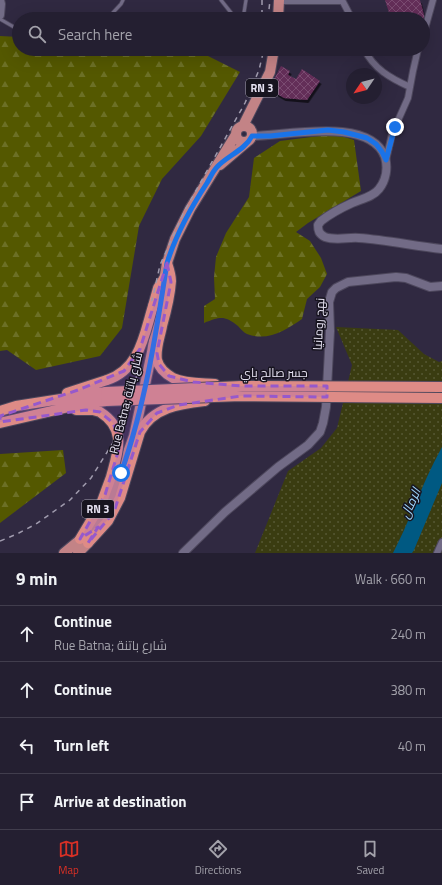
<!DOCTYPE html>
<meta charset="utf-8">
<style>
body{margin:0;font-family:"Titillium Web",Cairo,sans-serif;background:#302c3d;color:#f1f3f6}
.compass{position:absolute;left:346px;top:68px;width:36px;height:36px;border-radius:50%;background:#241f31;box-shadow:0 4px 16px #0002;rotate:235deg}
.stop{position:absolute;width:12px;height:12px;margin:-9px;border:3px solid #1a73e8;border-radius:50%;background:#fff}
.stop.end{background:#1a73e8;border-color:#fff;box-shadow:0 1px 4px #0008}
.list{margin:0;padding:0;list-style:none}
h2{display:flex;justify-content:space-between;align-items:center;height:52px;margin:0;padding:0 16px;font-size:17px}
h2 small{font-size:13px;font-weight:400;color:#a3a2ab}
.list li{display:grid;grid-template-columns:26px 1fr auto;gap:12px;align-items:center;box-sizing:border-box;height:56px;padding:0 16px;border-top:1px solid #413d4d}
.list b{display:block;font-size:15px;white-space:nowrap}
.list p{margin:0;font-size:13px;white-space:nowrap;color:#a3a2ab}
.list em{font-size:13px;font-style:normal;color:#a3a2ab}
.icon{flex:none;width:22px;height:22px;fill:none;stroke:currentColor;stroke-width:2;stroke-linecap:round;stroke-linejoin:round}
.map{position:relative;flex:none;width:442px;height:553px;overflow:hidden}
.search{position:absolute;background:#241f31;box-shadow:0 4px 16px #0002;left:12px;right:12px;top:12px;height:44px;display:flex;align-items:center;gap:10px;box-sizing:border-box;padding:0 14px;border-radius:22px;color:#a3a2ab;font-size:15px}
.sheet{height:276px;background:#241f31}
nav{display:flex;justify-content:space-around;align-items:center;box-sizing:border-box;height:56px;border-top:1px solid #413d4d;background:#241f31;font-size:11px;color:#a3a2ab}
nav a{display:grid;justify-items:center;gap:2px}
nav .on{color:#d93025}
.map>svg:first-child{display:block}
</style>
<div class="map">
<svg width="442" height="553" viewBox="0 0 442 553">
<defs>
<pattern id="forest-firs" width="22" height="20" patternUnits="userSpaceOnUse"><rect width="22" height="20" fill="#545800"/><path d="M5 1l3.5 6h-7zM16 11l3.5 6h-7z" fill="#6c7026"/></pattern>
<pattern id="park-dots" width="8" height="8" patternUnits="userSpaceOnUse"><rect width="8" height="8" fill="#3a3c11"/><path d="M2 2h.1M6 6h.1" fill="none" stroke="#565834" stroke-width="1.8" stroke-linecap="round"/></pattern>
<pattern id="building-cross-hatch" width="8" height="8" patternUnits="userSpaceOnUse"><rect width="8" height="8" fill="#642e59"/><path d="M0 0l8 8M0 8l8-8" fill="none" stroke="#7a4c71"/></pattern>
<filter id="shadow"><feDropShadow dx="1.5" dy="3" stdDeviation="0" flood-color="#0009"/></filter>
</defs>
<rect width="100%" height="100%" fill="#302941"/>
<path fill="url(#forest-firs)" d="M 0,36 L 19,37 L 19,49 L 194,49 L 240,72 L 201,136 L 162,179 L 139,226 L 122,328 L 100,356 L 36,370 L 7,350 L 0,351 Z
M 335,134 L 354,140 L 361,191 L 308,223 L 296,232 L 310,241 L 321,258 L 327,274 L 320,287 L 307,299 L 302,319 C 286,330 268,342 247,334 C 244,333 241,329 238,326 C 224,315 220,317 204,323 L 204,306 L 215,299 L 214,277 L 216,257 L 226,233 L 249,197 L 254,158 L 280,141 Z
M 63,450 L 66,473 L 0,523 L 0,454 Z"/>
<path fill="url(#park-dots)" d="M 336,327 L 398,330 L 424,354 L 439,362 L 442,361 L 442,553 L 255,553 L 288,471 L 321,448 L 337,428 L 352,365 Z"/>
<path fill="#005982" d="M 442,447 L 442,483 L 414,550 L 412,553 L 393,553 C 411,518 423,481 442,447 Z"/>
<path fill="url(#building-cross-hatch)" filter="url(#shadow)" d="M 385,0 L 420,0 L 425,19 L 391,19 Z
M 281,66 L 290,71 L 288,75 L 296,79 L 302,69 L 320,81 L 307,100 L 284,98 L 269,89 Z"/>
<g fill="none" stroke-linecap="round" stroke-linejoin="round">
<defs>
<path id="service" d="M 221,0 L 236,19
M 0,19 L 19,30
M 107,19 L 121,4 L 123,0
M 243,19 L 246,0"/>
<path id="minor" d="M 342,0 L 352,19
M 279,1 L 342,1
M 423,36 L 433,0
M 364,49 C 374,69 390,78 410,87
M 386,160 L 392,134 L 408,98 L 413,71 L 418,49
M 437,553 L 442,542"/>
<path id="tertiary" d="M 0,15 L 1,4 L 0,0
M 252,136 C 285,136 370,116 385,157 C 388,168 386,180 379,189 C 373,197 361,199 352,203 C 341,208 330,214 321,221 L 318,225 C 318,231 319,234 325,237 C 336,241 348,237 359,238 C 387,240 414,246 442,249
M 183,553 L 225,512 L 278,467 L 308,445 L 320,432 L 323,423 L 326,407 L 330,331 L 329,302 L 332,292 L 336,288 L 348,282 L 396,277 L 406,278 L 430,287 L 442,286"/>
<path id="primary" d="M 278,19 L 279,0
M236 134a8 8 0 1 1 16 0a8 8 0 1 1-16 0Z
M 243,126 L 270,72 L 274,49
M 220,165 L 247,142
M 64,553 L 87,534
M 78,553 L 88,543 L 103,518 L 111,499 L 134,436 L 152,352 L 167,263 L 175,239 L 190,209 L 235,136"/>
<path id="trunk" d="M 167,263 C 169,269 171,275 171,281 C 170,296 166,312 162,326 C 160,337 155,349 157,360 C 159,368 166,374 173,378 C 185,384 202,383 215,384
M 153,306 L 158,288 L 165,277
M 67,393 L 107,380
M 76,410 L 93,410 L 100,412
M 0,411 L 16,406 L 106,392
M 0,423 L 82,404 L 106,401
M 80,539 L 101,504 L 111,477
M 88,543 L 108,521 L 120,498 L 140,432 C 153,407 180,404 205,401"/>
</defs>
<use href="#service" stroke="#4d475c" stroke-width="4.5"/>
<use href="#minor" stroke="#4d475c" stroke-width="8"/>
<use href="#tertiary" stroke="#4d475c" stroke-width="10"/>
<use href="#primary" stroke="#4d475c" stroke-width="12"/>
<use href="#trunk" stroke="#4d475c" stroke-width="12"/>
<use href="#service" stroke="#726b86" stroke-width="3"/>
<use href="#minor" stroke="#726b86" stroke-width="6"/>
<use href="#tertiary" stroke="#726b86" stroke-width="8"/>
<use href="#primary" stroke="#c38386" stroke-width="10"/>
<use href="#trunk" stroke="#de8b86" stroke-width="10"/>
<path stroke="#a09bae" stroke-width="1.5" stroke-dasharray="5 5" stroke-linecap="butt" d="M 262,0 L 262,19
M 268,19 L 270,0
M 0,541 L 17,534 L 36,524 L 70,500 L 91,478 L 124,425 L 130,409 L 147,323 L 160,265 L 184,212 L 245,103 L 259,70 L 264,49"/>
<defs>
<path id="trunk-bridge" d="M 107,380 C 140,369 144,335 153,306
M 106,392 L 242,386 L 442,387
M 106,401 L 241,396 L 442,398
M 100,412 C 127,429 118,451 111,477"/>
</defs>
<use href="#trunk-bridge" stroke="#4d475c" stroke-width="12" stroke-linecap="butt"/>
<use href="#trunk-bridge" stroke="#de8b86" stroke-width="10"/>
</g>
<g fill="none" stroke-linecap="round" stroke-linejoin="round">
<path stroke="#1a73e8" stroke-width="5" d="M 121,473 C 145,406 156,334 167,263 C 176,234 190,209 207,183 C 210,178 213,171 217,167 C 227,156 245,150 252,136 L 270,136 L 328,130 L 344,132 L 367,138 L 376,144 L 382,152 L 386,160 L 395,127"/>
</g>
<path fill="#9659cc" fill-opacity="0.2" stroke="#9659cc" stroke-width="3" stroke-dasharray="8 5" stroke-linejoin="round" d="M 167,263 L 171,282 L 157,353 L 159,364 L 169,376 L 193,382 L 242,386 L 327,386 L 327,397 L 241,396 L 179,405 L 157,413 L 140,432 L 114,512 L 88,543 L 98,527 L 80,539 L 105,495 L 118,452 L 119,438 L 113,423 L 100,412 L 86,410 L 0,422 L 0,416 L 78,390 L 124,371 L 140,349 Z"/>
<g text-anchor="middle" stroke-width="3" stroke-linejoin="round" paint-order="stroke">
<g fill="#17141f" stroke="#a7a4b2" stroke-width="1">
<rect x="246" y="79" width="32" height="18" rx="3"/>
<rect x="82" y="500" width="32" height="18" rx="3"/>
</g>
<g font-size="11" font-weight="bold" fill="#e5e1f1">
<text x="262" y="92">RN 3</text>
<text x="98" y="513">RN 3</text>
</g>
<g font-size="12" fill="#e5e1f1" stroke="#17141f">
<text transform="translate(319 324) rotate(-87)" y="4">نهج رومانيا</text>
<text x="274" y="377">جسر صالح باي</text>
<text transform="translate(126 403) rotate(-76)" y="4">Rue Batna; شارع باتنة</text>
</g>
<g font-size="13" font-style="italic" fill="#9dd4f9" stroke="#17141f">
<text transform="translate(410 503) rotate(-66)" y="5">الرمال</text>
</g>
</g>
</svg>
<svg class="compass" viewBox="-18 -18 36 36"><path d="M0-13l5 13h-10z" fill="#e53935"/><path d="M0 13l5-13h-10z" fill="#a3a2ab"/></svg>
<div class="stop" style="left:121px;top:473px"></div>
<div class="stop end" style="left:395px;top:127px"></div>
<div class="search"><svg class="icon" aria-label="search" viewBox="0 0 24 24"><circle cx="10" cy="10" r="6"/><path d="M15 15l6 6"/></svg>Search here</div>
</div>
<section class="sheet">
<h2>9 min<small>Walk · 660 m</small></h2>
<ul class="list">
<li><svg class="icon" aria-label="ahead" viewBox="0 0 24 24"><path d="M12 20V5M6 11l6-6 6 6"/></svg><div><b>Continue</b><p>Rue Batna; شارع باتنة</p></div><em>240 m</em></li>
<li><svg class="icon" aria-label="ahead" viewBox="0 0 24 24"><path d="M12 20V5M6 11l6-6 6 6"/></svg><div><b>Continue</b></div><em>380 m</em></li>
<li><svg class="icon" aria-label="left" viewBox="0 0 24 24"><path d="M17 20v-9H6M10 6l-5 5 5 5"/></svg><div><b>Turn left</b></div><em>40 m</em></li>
<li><svg class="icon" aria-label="arrive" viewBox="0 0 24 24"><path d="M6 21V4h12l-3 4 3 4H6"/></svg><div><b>Arrive at destination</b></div></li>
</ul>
</section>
<nav>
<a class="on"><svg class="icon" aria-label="map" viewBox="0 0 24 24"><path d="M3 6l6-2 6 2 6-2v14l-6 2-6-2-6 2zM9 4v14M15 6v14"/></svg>Map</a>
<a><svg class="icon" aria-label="directions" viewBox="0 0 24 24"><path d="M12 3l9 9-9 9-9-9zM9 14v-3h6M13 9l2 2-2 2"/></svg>Directions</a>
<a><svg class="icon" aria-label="saved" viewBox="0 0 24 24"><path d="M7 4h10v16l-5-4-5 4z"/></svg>Saved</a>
</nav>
